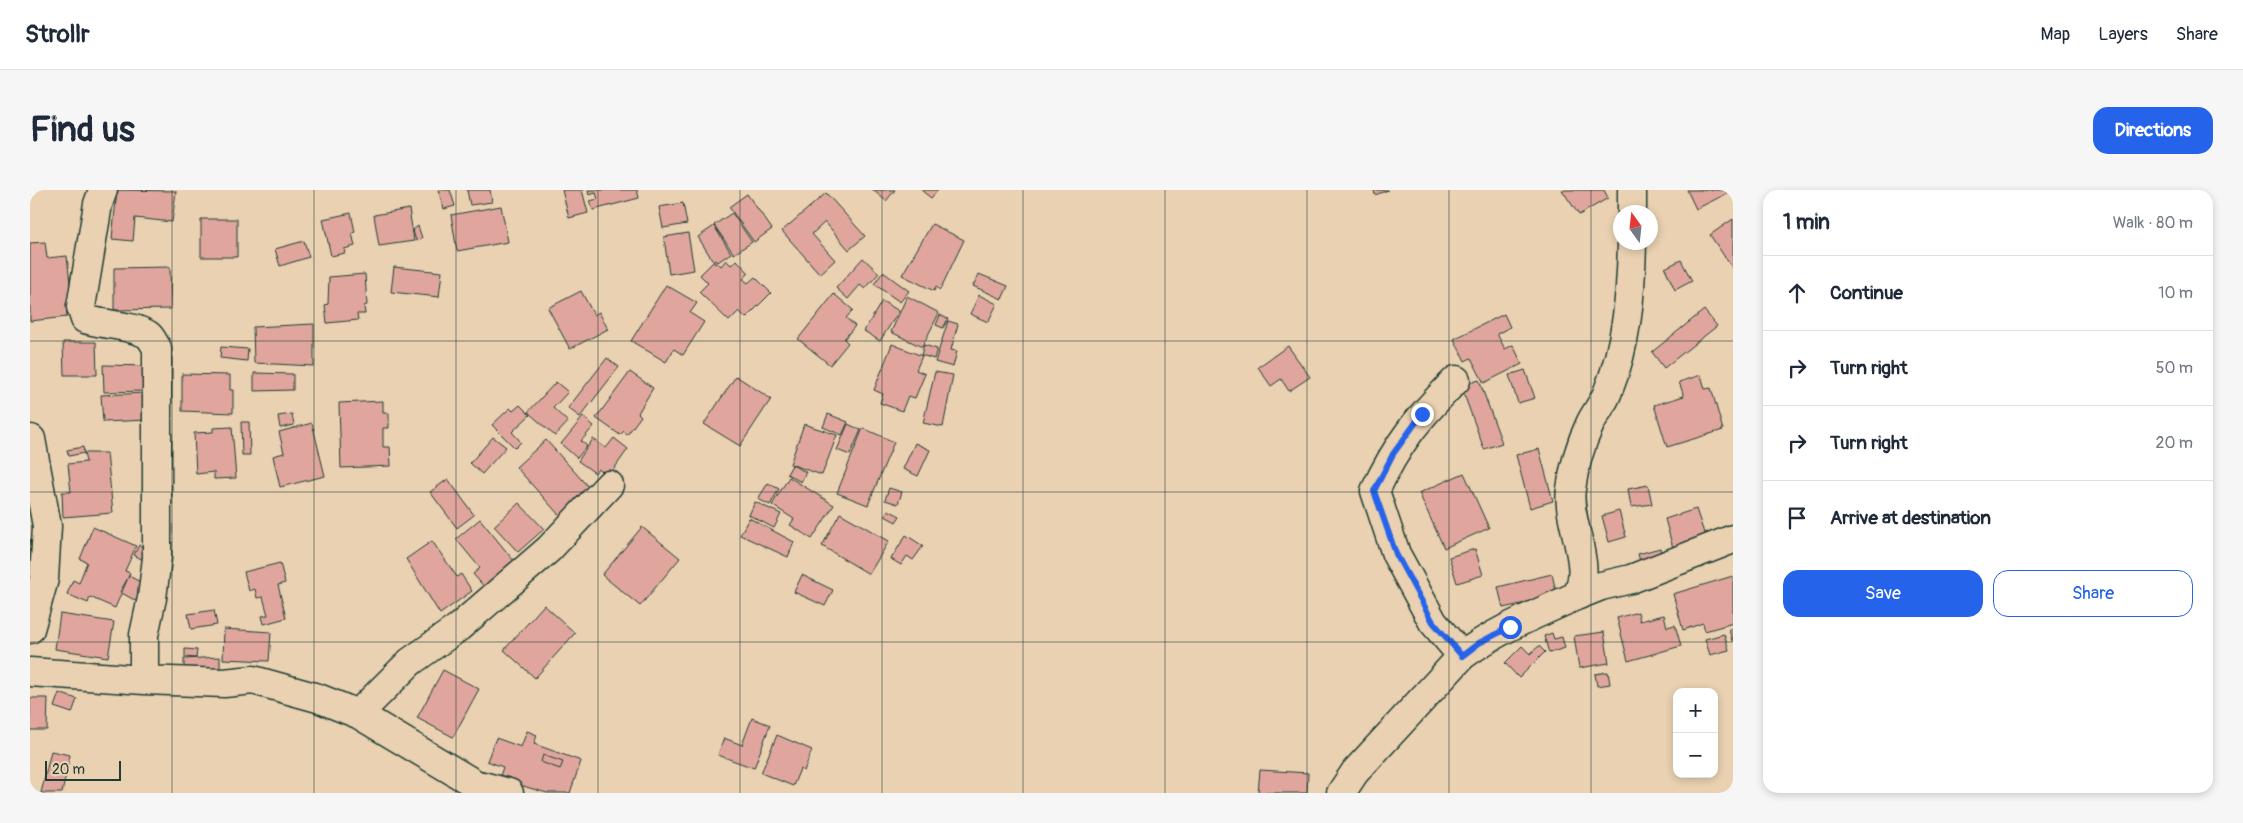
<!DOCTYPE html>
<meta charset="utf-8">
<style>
body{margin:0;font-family:Pangolin,sans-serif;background:#f6f6f7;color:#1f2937}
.controls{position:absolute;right:15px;bottom:15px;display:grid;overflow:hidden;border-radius:10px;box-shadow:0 2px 8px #0003}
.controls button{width:45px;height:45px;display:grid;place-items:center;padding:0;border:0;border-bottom:1px solid #e0e1e3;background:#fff;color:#1f2937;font:25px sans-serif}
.compass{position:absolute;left:1583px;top:15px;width:45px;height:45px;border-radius:50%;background:#fff;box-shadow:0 2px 8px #0003;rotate:345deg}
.scale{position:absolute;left:15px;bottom:12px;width:76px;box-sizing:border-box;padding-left:5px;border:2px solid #1f3d34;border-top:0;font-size:14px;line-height:18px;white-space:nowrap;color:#1f3d34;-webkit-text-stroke:4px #e9d1b1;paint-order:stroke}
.stop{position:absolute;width:15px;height:15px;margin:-11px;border:4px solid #2563eb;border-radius:50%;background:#fff}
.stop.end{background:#2563eb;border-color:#fff;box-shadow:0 1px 5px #0008}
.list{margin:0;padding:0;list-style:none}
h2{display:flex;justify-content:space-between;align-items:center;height:65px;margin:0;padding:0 20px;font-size:21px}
h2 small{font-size:16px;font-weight:400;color:#747a83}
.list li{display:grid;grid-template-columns:32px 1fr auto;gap:15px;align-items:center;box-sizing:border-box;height:75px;padding:0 20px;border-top:1px solid #e0e1e3}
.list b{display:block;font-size:19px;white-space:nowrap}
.list em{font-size:16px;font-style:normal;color:#747a83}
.actions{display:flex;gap:10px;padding:15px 20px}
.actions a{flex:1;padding:11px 0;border:1px solid #2563eb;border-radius:15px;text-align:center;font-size:18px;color:#2563eb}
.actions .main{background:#2563eb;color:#fff}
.icon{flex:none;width:28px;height:28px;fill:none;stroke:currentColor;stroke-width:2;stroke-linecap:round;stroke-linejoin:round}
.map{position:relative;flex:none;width:1703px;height:603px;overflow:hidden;border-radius:15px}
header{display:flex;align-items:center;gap:30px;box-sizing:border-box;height:70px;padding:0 25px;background:#fff;border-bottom:1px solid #e0e1e3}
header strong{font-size:24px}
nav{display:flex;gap:28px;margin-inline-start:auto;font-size:18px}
.intro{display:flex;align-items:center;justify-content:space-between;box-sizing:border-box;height:120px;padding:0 30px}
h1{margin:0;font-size:35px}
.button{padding:12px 22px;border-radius:15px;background:#2563eb;color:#fff;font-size:18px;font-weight:700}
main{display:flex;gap:30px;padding:0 30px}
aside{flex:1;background:#fff;border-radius:15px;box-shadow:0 2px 8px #0003}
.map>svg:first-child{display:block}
</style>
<header>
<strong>Strollr</strong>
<nav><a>Map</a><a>Layers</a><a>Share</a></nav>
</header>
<div class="intro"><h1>Find us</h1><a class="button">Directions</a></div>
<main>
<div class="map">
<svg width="1703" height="603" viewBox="0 0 1703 603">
<rect width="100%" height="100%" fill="#e9d1b1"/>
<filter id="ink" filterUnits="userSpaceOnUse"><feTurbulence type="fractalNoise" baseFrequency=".02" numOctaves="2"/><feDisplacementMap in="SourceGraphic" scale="10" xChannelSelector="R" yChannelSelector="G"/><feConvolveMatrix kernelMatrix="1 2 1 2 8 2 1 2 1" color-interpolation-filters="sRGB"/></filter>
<g filter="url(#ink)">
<path fill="#e0a69d" stroke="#1f3d34" d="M 87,0 L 146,1 L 142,32 L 105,28 L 103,51 L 82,49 Z
M 408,0 L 420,0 L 425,16 L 414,19 Z
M 437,0 L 460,0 L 462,12 L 440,15 Z
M 532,0 L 552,0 L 558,23 L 539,28 Z
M 558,0 L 607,0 L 609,8 L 563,20 L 560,11 L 568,9 L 566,3 L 559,5 Z
M 843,0 L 865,0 L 856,11 Z
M 891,0 L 908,0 L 901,8 Z
M 1344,0 L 1358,0 L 1345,5 Z
M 1532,0 L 1574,0 L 1578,8 L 1549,25 Z
M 1657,0 L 1702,0 L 1702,1 L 1666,19 Z
M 796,3 L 835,46 L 819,60 L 795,32 L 782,44 L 805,70 L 790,84 L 752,41 Z
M 717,4 L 742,39 L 724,52 L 699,17 Z
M 653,13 L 657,34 L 633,38 L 629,17 Z
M 471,16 L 478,52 L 427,61 L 421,25 Z
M 379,19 L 384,51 L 349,56 L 344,25 Z
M 321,23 L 325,42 L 322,43 L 325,56 L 314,59 L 315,63 L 301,66 L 293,29 Z
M 702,23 L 722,52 L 704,64 L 684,35 Z
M 171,29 L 207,29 L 207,67 L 171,67 Z
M 1703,29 L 1703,79 L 1680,45 Z
M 902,34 L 934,50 L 910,100 L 906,97 L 904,101 L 872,85 Z
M 388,36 L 392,48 L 386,51 L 383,40 Z
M 684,36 L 701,63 L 685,74 L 668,47 Z
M 658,43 L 664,80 L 639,84 L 634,47 Z
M 274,51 L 279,67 L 250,76 L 245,59 Z
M 15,52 L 17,68 L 37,66 L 42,112 L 36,113 L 37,127 L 0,131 L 0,53 Z
M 833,68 L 849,83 L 835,99 L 830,95 L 818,109 L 806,98 Z
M 685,70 L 691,76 L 696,70 L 701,75 L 707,70 L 719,83 L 713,89 L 718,93 L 725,87 L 741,103 L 716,128 L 709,121 L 699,131 L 669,102 L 678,93 L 670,85 Z
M 1651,70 L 1662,91 L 1645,100 L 1635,78 Z
M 140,77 L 141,119 L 84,120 L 84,78 Z
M 364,77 L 412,82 L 409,107 L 361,102 Z
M 853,82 L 879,101 L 870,112 L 844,94 Z
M 335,84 L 337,115 L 334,116 L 335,124 L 327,124 L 328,130 L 297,133 L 295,115 L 298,114 L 299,87 Z
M 949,84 L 978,96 L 972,109 L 943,96 Z
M 636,95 L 667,113 L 660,123 L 674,132 L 653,165 L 644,159 L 636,172 L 601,151 Z
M 551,101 L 564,125 L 569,122 L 578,139 L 540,159 L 518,118 Z
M 804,104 L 823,120 L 816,128 L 825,136 L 814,149 L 818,153 L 800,175 L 768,149 Z
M 949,105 L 967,114 L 958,132 L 940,124 Z
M 877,106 L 909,123 L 892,157 L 861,142 Z
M 852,111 L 869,121 L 850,151 L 834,141 Z
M 1674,120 L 1687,136 L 1634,178 L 1622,162 Z
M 1474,124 L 1480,137 L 1467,144 L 1475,159 L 1483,155 L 1492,174 L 1454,193 L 1441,168 L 1435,171 L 1424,149 Z
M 910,125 L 918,129 L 913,138 L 906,135 Z
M 918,131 L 928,134 L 921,160 L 927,161 L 923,177 L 905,172 Z
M 284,134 L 284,176 L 224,173 L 223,137 Z
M 33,152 L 66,152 L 67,185 L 34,185 Z
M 862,154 L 892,166 L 886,180 L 895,184 L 885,208 L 878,206 L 872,221 L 850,213 L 853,204 L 844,200 Z
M 894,155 L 907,159 L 904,169 L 891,165 Z
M 1258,156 L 1280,187 L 1259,201 L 1251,189 L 1241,196 L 1228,177 Z
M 191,157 L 218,159 L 217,171 L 190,168 Z
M 577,168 L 589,177 L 550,227 L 538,218 Z
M 73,175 L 119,176 L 118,201 L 74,202 Z
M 1495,180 L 1505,208 L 1488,213 L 1479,185 Z
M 600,182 L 623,198 L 608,223 L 611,226 L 597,245 L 594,241 L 590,245 L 566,228 Z
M 905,182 L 923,185 L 913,237 L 893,233 Z
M 224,183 L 263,184 L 263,200 L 224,201 Z
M 152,184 L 200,185 L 200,200 L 203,200 L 203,223 L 152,221 Z
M 1671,185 L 1675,199 L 1681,198 L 1693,240 L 1637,257 L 1624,215 L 1654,206 L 1649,192 Z
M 706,186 L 741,209 L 710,256 L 674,234 Z
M 1449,190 L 1472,253 L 1454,259 L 1431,196 Z
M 526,192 L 538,202 L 523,218 L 538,232 L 525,246 L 498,222 Z
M 117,203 L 118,230 L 73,232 L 71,205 Z
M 353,211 L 353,223 L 359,223 L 359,238 L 353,238 L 353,257 L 360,257 L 361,276 L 311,278 L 309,213 Z
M 490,215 L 500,225 L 482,242 L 491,252 L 485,258 L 462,235 L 480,218 L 483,221 Z
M 262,224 L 264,235 L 250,238 L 248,226 Z
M 798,224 L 818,232 L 812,245 L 793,237 Z
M 553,227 L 564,236 L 551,251 L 557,256 L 547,268 L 531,254 Z
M 211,232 L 219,232 L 220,265 L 212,265 Z
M 282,233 L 295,286 L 250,297 L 243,266 L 254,263 L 249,242 Z
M 774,234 L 807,245 L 792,285 L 760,274 Z
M 818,234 L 831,240 L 820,265 L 807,260 Z
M 202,237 L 206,288 L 184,289 L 184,282 L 166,284 L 164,243 L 183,242 L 183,238 Z
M 833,238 L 864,252 L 838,315 L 807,303 Z
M 463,247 L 476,257 L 452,284 L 440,273 Z
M 584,248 L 598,259 L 579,286 L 568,279 L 565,283 L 548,271 L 563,249 L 576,258 Z
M 516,250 L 560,299 L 530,326 L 486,277 Z
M 885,253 L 900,260 L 888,286 L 873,279 Z
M 53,257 L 54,263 L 39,266 L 37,260 Z
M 1509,259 L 1523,311 L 1500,318 L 1486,265 Z
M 54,263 L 77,263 L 83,323 L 33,327 L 32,302 L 41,302 L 38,274 L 56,272 Z
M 762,275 L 776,282 L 771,292 L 757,284 Z
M 1434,283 L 1459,338 L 1414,358 L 1389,303 Z
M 759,287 L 804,315 L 782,349 L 760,335 L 764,329 L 742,315 Z
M 418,289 L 444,325 L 427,338 L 400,302 Z
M 738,293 L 749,299 L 740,315 L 728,309 Z
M 1618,295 L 1622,314 L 1601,317 L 1598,299 Z
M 859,298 L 872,302 L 868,314 L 855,310 Z
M 725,312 L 751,324 L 744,338 L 719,325 Z
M 489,313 L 514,339 L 488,362 L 464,336 Z
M 1666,319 L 1674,343 L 1678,342 L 1682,353 L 1645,365 L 1635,329 Z
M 858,320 L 870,326 L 866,332 L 855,326 Z
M 1589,321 L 1596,347 L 1579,352 L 1572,326 Z
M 810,323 L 859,351 L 839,384 L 792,356 Z
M 719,328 L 764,352 L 758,367 L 710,345 Z
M 450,329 L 484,371 L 466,386 L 468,389 L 456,399 L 443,384 L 450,378 L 426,349 Z
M 63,337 L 106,356 L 95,381 L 100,383 L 85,418 L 60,407 L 58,413 L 37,404 L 43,390 L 49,393 L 57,372 L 50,369 Z
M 612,337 L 650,368 L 610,416 L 572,385 Z
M 876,345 L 893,356 L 883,370 L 877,366 L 871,375 L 861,369 Z
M 0,349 L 8,379 L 0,381 Z
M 402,351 L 427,387 L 431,384 L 442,401 L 410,424 L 376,369 Z
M 109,355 L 118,360 L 113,370 L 104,365 Z
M 1630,358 L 1633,370 L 1611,375 L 1608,364 Z
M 1445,359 L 1453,385 L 1427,393 L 1419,367 Z
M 250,373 L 255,393 L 248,395 L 256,428 L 234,434 L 232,426 L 238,425 L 233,407 L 227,408 L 225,399 L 219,401 L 214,382 Z
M 1522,384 L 1527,406 L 1473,418 L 1468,397 Z
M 772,385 L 803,400 L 795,416 L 764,402 Z
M 99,386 L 116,395 L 108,412 L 90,402 Z
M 1703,386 L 1703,433 L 1675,441 L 1673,433 L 1653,440 L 1643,404 Z
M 514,415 L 545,443 L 505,488 L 474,460 Z
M 184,420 L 187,435 L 161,439 L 158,424 Z
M 1608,422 L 1610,431 L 1634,425 L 1637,437 L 1645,435 L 1651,456 L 1598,471 L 1587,428 Z
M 30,424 L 84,432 L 78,467 L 25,459 Z
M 194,439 L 241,442 L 239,471 L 193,469 Z
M 1699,439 L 1703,439 L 1703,451 L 1702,451 Z
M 1574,442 L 1579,473 L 1549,478 L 1544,446 Z
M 1522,443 L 1524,449 L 1532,447 L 1535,458 L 1519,463 L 1514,446 Z
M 1694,444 L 1699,460 L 1680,465 L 1675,449 Z
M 1492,456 L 1500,464 L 1509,456 L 1515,462 L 1489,488 L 1475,473 Z
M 155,459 L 167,460 L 166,468 L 155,467 Z
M 190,467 L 190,485 L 154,486 L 154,469 Z
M 413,480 L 449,499 L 423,547 L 387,528 Z
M 1578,482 L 1580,494 L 1567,496 L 1565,484 Z
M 29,503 L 47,509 L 42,523 L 24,517 Z
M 0,508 L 18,508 L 17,540 L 0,540 Z
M 722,528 L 740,535 L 724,578 L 688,565 L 694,548 L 712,555 Z
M 497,541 L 507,545 L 504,554 L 551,571 L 540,603 L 517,603 L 469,589 L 473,577 L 457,571 L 466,548 L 491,557 Z
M 747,545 L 782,560 L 774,581 L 770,579 L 763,596 L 731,583 Z
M 21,561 L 40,565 L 32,603 L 11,603 Z
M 513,565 L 533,572 L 530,579 L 511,572 Z
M 1230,580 L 1278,583 L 1277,603 L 1228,603 Z"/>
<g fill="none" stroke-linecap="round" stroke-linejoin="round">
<defs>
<path id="minor" d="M 73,0 L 68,14 L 51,117 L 55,129 C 73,135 103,135 118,145 C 122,148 124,154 127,158 L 127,368 L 122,408 L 114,445 L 114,490
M 1602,0 L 1602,22
M 1426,190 C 1388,228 1368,252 1345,301 L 1366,364 L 1403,432 L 1432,466
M 1546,406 L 1571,396 L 1601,389 L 1703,349
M 0,439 L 14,389 L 17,336 L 1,249
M 0,482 L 114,490 L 194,493 L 223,490 L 288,508 L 328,524 L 445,594 L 479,603
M 328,524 L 380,472 L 429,437 L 519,359 L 579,295
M 1311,603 L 1325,582 L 1432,466 C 1466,440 1507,424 1546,406 C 1565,378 1536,331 1541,299 C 1544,277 1550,255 1560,234 C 1565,223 1574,213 1578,201 C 1597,154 1601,103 1602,52"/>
</defs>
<use href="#minor" stroke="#1f3d34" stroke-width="31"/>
<use href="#minor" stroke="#e9d1b1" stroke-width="28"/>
</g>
</g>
<g fill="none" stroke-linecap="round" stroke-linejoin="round" filter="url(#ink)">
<path stroke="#2563eb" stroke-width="6" d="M 1392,224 L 1363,264 L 1344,301 L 1366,364 L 1403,432 L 1432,466 L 1449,453 L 1480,437"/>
</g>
<path fill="none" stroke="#1f3d34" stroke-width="1" stroke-opacity="0.55" d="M 142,0 L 142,603M 284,0 L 284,603M 426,0 L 426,603M 568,0 L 568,603M 710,0 L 710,603M 852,0 L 852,603M 993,0 L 993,603M 1135,0 L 1135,603M 1277,0 L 1277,603M 1419,0 L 1419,603M 1561,0 L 1561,603M 0,151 L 1703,151M 0,302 L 1703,302M 0,452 L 1703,452"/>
</svg>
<div class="controls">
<button>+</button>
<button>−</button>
</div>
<svg class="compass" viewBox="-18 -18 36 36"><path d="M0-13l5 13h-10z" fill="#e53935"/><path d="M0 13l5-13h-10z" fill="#747a83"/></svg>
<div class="scale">20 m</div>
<div class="stop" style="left:1480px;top:437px"></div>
<div class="stop end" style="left:1392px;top:224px"></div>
</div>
<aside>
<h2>1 min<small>Walk · 80 m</small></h2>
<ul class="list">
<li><svg class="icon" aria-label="ahead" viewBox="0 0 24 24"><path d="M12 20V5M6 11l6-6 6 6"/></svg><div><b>Continue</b></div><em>10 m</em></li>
<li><svg class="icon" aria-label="right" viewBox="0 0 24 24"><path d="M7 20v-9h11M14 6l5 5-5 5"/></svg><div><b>Turn right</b></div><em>50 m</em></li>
<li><svg class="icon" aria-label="right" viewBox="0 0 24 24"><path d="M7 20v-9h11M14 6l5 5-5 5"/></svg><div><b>Turn right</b></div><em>20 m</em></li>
<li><svg class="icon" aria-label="arrive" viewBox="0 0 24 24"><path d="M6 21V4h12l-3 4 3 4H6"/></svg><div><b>Arrive at destination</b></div></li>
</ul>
<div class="actions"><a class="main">Save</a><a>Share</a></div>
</aside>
</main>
